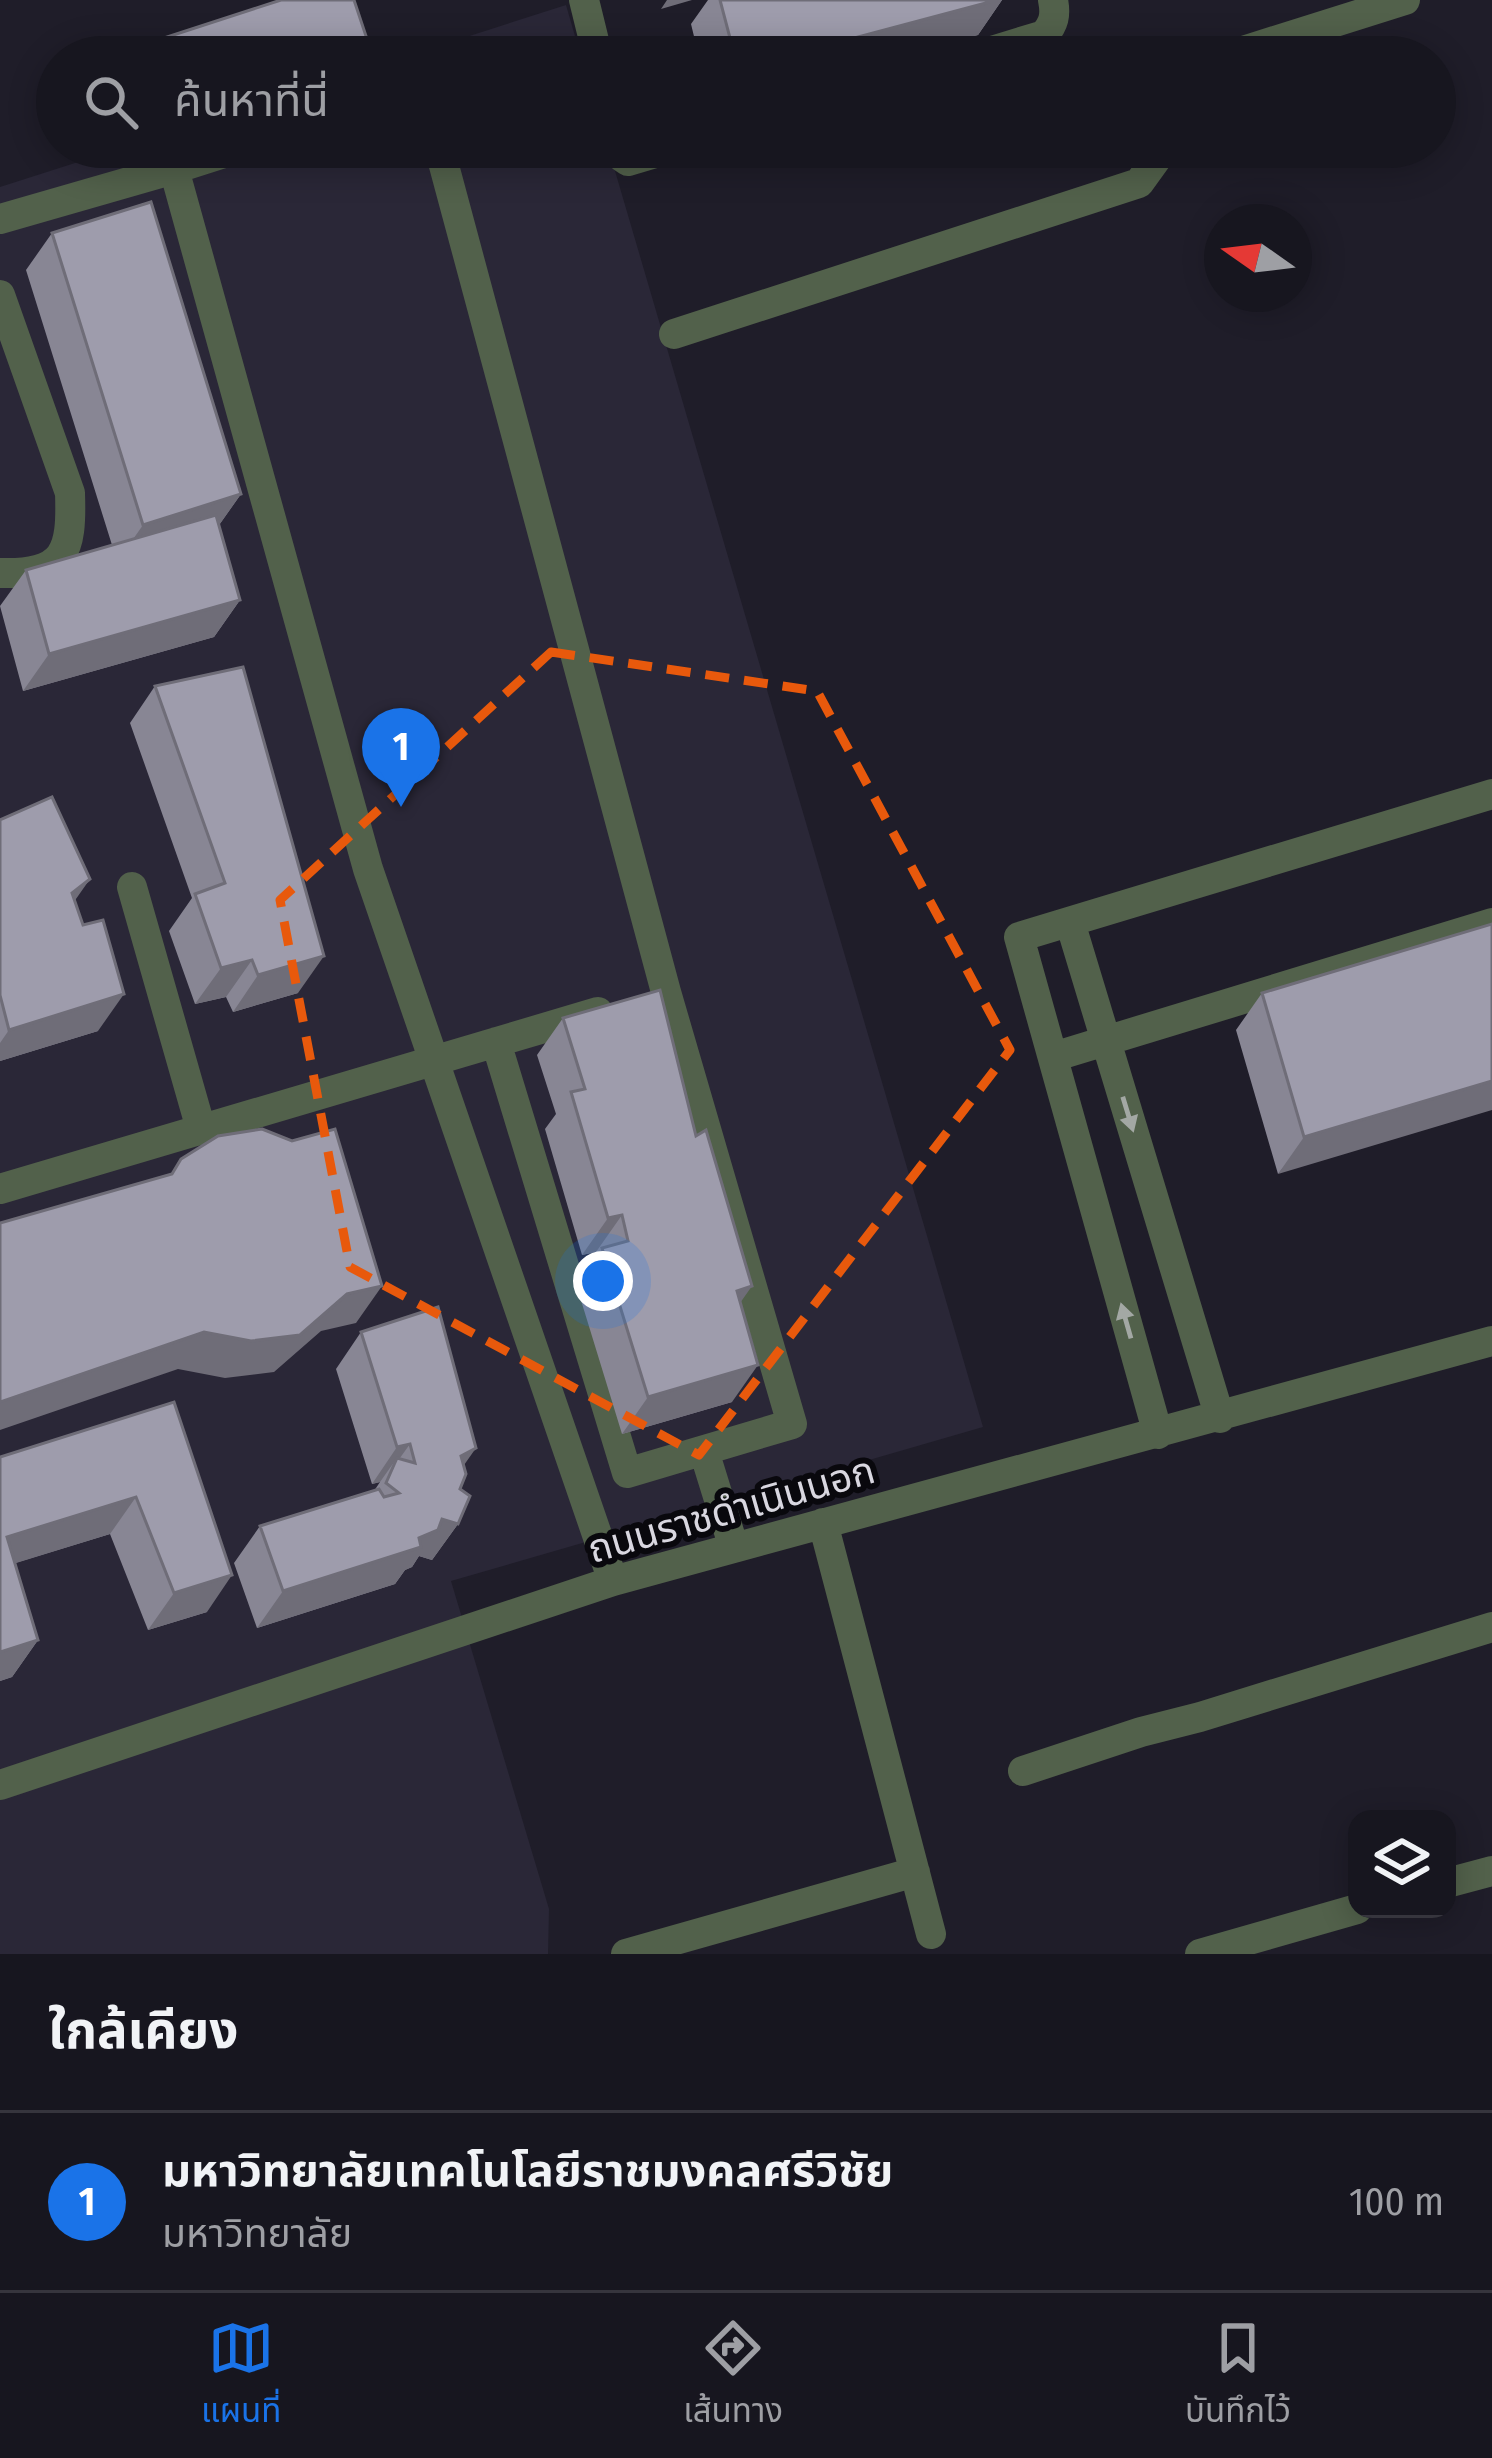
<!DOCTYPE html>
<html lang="th">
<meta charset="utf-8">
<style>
body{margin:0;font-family:"Fira Sans Condensed","Noto Sans Thai",sans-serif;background:#24232c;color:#f1f3f6}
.controls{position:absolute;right:36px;bottom:36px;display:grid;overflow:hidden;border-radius:24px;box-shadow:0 6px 30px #0003}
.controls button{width:108px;height:108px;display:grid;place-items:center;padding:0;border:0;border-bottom:3px solid #36353d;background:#17161f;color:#f1f3f6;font:60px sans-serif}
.compass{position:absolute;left:1204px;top:204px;width:108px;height:108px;border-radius:50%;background:#17161f;box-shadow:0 6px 30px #0003;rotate:284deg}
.you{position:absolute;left:603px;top:1281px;width:42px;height:42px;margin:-30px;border:9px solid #fff;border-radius:50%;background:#1a73e8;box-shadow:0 0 0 18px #1a73e833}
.badge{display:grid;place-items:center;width:78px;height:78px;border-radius:50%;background:#1a73e8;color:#fff;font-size:39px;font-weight:700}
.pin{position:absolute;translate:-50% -99px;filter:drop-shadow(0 3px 6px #0008)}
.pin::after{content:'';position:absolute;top:63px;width:42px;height:36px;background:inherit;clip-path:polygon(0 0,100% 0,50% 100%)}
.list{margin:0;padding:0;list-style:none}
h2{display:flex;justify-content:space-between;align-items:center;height:156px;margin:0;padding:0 48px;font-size:51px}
h2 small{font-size:39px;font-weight:400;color:#9e9fa4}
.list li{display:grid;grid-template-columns:78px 1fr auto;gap:36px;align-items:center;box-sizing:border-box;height:180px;padding:0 48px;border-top:3px solid #36353d}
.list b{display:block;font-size:45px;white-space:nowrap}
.list p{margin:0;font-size:39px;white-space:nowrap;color:#9e9fa4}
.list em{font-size:39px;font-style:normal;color:#9e9fa4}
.icon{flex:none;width:66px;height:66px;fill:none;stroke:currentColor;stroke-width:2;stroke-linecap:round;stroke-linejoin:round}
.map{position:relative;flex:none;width:1492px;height:1954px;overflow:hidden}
.search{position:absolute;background:#17161f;box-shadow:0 6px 30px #0003;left:36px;right:36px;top:36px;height:132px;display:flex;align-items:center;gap:30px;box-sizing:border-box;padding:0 42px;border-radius:66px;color:#9e9fa4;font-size:45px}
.sheet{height:336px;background:#17161f}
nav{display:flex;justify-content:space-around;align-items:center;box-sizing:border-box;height:168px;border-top:3px solid #36353d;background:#17161f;font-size:33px;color:#9e9fa4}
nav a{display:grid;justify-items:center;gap:6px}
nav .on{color:#1a73e8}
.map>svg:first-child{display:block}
</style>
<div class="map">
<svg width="1492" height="1954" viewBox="0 0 1492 1954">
<rect width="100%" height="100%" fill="#1f1d29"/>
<path fill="#2a2737" d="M 566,5 L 581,57 L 404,57 Z
M 125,147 L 608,147 L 983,1427 L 451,1581 L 549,1909 L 548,1954 L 0,1954 L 0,187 Z"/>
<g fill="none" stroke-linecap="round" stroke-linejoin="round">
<path stroke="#52614b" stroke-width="30" d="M 584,0 L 598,57
M 972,57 L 1044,35 C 1054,24 1056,15 1053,0
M 1233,57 L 1246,50 L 1405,0
M 439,147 L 666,992 L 792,1424 L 627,1473 L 496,1042
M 619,147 L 622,157 L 628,161 L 675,147
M 174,169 L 243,147
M 0,219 L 174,169 L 368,869 L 613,1581
M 0,295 L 70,493 C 72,551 66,575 0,573
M 674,334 L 1139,183 L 1165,147
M 132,887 L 201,1129
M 1070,922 L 1220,1418
M 1053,1057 L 1492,923
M 0,1189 L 598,1012
M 1158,1434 L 1019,937 L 1492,794
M 704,1451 L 734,1548
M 823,1523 L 931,1934
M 1023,1771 L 1141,1732 L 1200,1717 L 1492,1627
M 0,1785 L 613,1581 L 1492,1341
M 1447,1883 L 1492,1871
M 626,1954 L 915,1872
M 1200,1954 L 1357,1909"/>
</g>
<path fill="#888694" d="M 708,0 L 1002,0 L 978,35 L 895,57 L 699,57 L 691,24 Z
M 367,39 L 354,57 L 118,57 L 121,52 Z
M 52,233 L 241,494 L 219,525 L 240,600 L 214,637 L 23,691 L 0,606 L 26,570 L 112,545 L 26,270 Z
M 155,686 L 298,993 L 233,1012 L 226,997 L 195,1004 L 169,931 L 192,898 L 130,723 Z
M 0,820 L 75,900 L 98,1031 L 0,1061 Z
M 1492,924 L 1278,1174 L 1236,1030 L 1262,993 Z
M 563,1018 L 696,1136 L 740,1303 L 732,1402 L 622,1434 L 576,1284 L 597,1255 L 596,1252 L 582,1255 L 545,1129 L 556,1114 L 537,1055 Z
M 361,1332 L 463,1465 L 460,1489 L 458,1524 L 432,1560 L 419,1556 L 412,1567 L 405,1570 L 395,1584 L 257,1628 L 234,1563 L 260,1526 L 374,1491 L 380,1482 L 372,1484 L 336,1369 Z
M 174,1402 L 207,1612 L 148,1630 L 110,1534 L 15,1563 L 38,1640 L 12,1677 L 0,1681 L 0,1457 Z"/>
<path fill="#6f6d78" d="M 667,0 L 692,0 L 661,9 Z
M 997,0 L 1002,0 L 978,35 L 895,57 L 783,57 Z
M 367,39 L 354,57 L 311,57 Z
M 306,45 L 298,57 L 268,57 Z
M 241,494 L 215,531 L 117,562 L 143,525 Z
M 240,600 L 214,637 L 23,691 L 49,654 Z
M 90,879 L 64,916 L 72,893 Z
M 324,956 L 298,993 L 233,1012 L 258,975 Z
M 252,960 L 226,997 L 195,1004 L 221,968 Z
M 124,994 L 98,1031 L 0,1061 L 0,1043 L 9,1030 Z
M 1492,1081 L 1492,1110 L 1278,1174 L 1304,1137 Z
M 622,1215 L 596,1252 L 582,1255 L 608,1218 Z
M 382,1286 L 356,1323 L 321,1331 L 274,1372 L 225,1378 L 178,1369 L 0,1430 L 0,1402 L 204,1332 Z
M 752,1286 L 726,1323 L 737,1291 Z
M 758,1365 L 732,1402 L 622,1434 L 648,1397 Z
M 410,1444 L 392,1469 L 397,1458 L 380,1482 L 372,1484 L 397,1447 Z
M 476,1448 L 450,1485 L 461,1456 Z
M 136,1497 L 110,1534 L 0,1568 L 7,1537 Z
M 442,1519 L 458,1524 L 432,1560 L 419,1556 L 412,1567 L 405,1570 L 395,1584 L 257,1628 L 283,1591 L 419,1538 Z
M 232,1575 L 207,1612 L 148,1630 L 174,1593 Z
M 38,1640 L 12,1677 L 0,1681 L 0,1652 Z"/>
<path fill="#9e9cac" stroke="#6f6d78" stroke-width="3" d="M 281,0 L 354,0 L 367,39 L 311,57 L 306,45 L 268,57 L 123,57 L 121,52 Z
M 720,0 L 997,0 L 783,57 L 735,57 Z
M 151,202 L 241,494 L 143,525 L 52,233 Z
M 216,515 L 240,600 L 49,654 L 26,570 Z
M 243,667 L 324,956 L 258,975 L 252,960 L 221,968 L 195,894 L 225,883 L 155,686 Z
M 52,797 L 90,879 L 72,893 L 83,925 L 103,920 L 124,994 L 9,1030 L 0,995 L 0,820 Z
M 1492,924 L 1492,1081 L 1304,1137 L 1262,993 Z
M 660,990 L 696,1136 L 706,1130 L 752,1286 L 737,1291 L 758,1365 L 648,1397 L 602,1248 L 628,1241 L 622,1215 L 608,1218 L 571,1092 L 585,1089 L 563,1018 Z
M 262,1129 L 292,1141 L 335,1129 L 382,1286 L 347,1294 L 300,1335 L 251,1341 L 204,1332 L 0,1402 L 0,1223 L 172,1174 L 181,1159 L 218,1136 Z
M 438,1307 L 476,1448 L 461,1456 L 466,1474 L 460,1489 L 470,1496 L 458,1524 L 442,1519 L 438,1530 L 419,1538 L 421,1547 L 283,1591 L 260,1526 L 379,1489 L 384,1497 L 399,1493 L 386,1483 L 397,1458 L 415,1463 L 410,1444 L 397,1447 L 361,1332 Z
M 174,1402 L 232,1575 L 174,1593 L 136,1497 L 7,1537 L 38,1640 L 0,1652 L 0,1457 Z"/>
<defs><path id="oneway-solid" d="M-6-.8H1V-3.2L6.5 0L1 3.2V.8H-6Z" transform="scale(3)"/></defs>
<g fill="#a3a8a4">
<use href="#oneway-solid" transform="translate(1128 1114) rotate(73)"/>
<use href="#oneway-solid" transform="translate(1126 1321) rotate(-106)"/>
</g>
<path fill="none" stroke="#e8590c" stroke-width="9" stroke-dasharray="24 15" stroke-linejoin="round" d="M 551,652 L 817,691 L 1010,1050 L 699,1455 L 350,1267 L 280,900 Z"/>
<g text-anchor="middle" stroke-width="12" stroke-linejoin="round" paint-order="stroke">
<g font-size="39" fill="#d9d7e0" stroke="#09080d">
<text transform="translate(731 1509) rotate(-16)" y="14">ถนนราชดำเนินนอก</text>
</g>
</g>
</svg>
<div class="controls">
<button><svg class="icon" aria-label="layers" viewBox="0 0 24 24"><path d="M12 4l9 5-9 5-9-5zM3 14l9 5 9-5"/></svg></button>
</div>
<svg class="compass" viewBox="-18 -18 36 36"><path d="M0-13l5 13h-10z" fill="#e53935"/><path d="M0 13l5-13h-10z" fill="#9e9fa4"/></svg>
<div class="you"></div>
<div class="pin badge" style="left:401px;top:807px">1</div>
<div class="search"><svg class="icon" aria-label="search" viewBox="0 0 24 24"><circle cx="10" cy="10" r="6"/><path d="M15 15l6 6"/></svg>ค้นหาที่นี่</div>
</div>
<section class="sheet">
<h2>ใกล้เคียง<small></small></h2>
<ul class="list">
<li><span class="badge">1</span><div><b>มหาวิทยาลัยเทคโนโลยีราชมงคลศรีวิชัย</b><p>มหาวิทยาลัย</p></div><em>100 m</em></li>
</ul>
</section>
<nav>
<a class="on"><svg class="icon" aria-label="map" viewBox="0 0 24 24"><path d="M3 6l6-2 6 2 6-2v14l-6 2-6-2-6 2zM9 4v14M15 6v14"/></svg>แผนที่</a>
<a><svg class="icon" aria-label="directions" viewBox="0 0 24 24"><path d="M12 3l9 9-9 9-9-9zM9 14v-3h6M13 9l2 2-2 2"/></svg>เส้นทาง</a>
<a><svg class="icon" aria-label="saved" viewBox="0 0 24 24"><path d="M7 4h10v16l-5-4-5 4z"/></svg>บันทึกไว้</a>
</nav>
